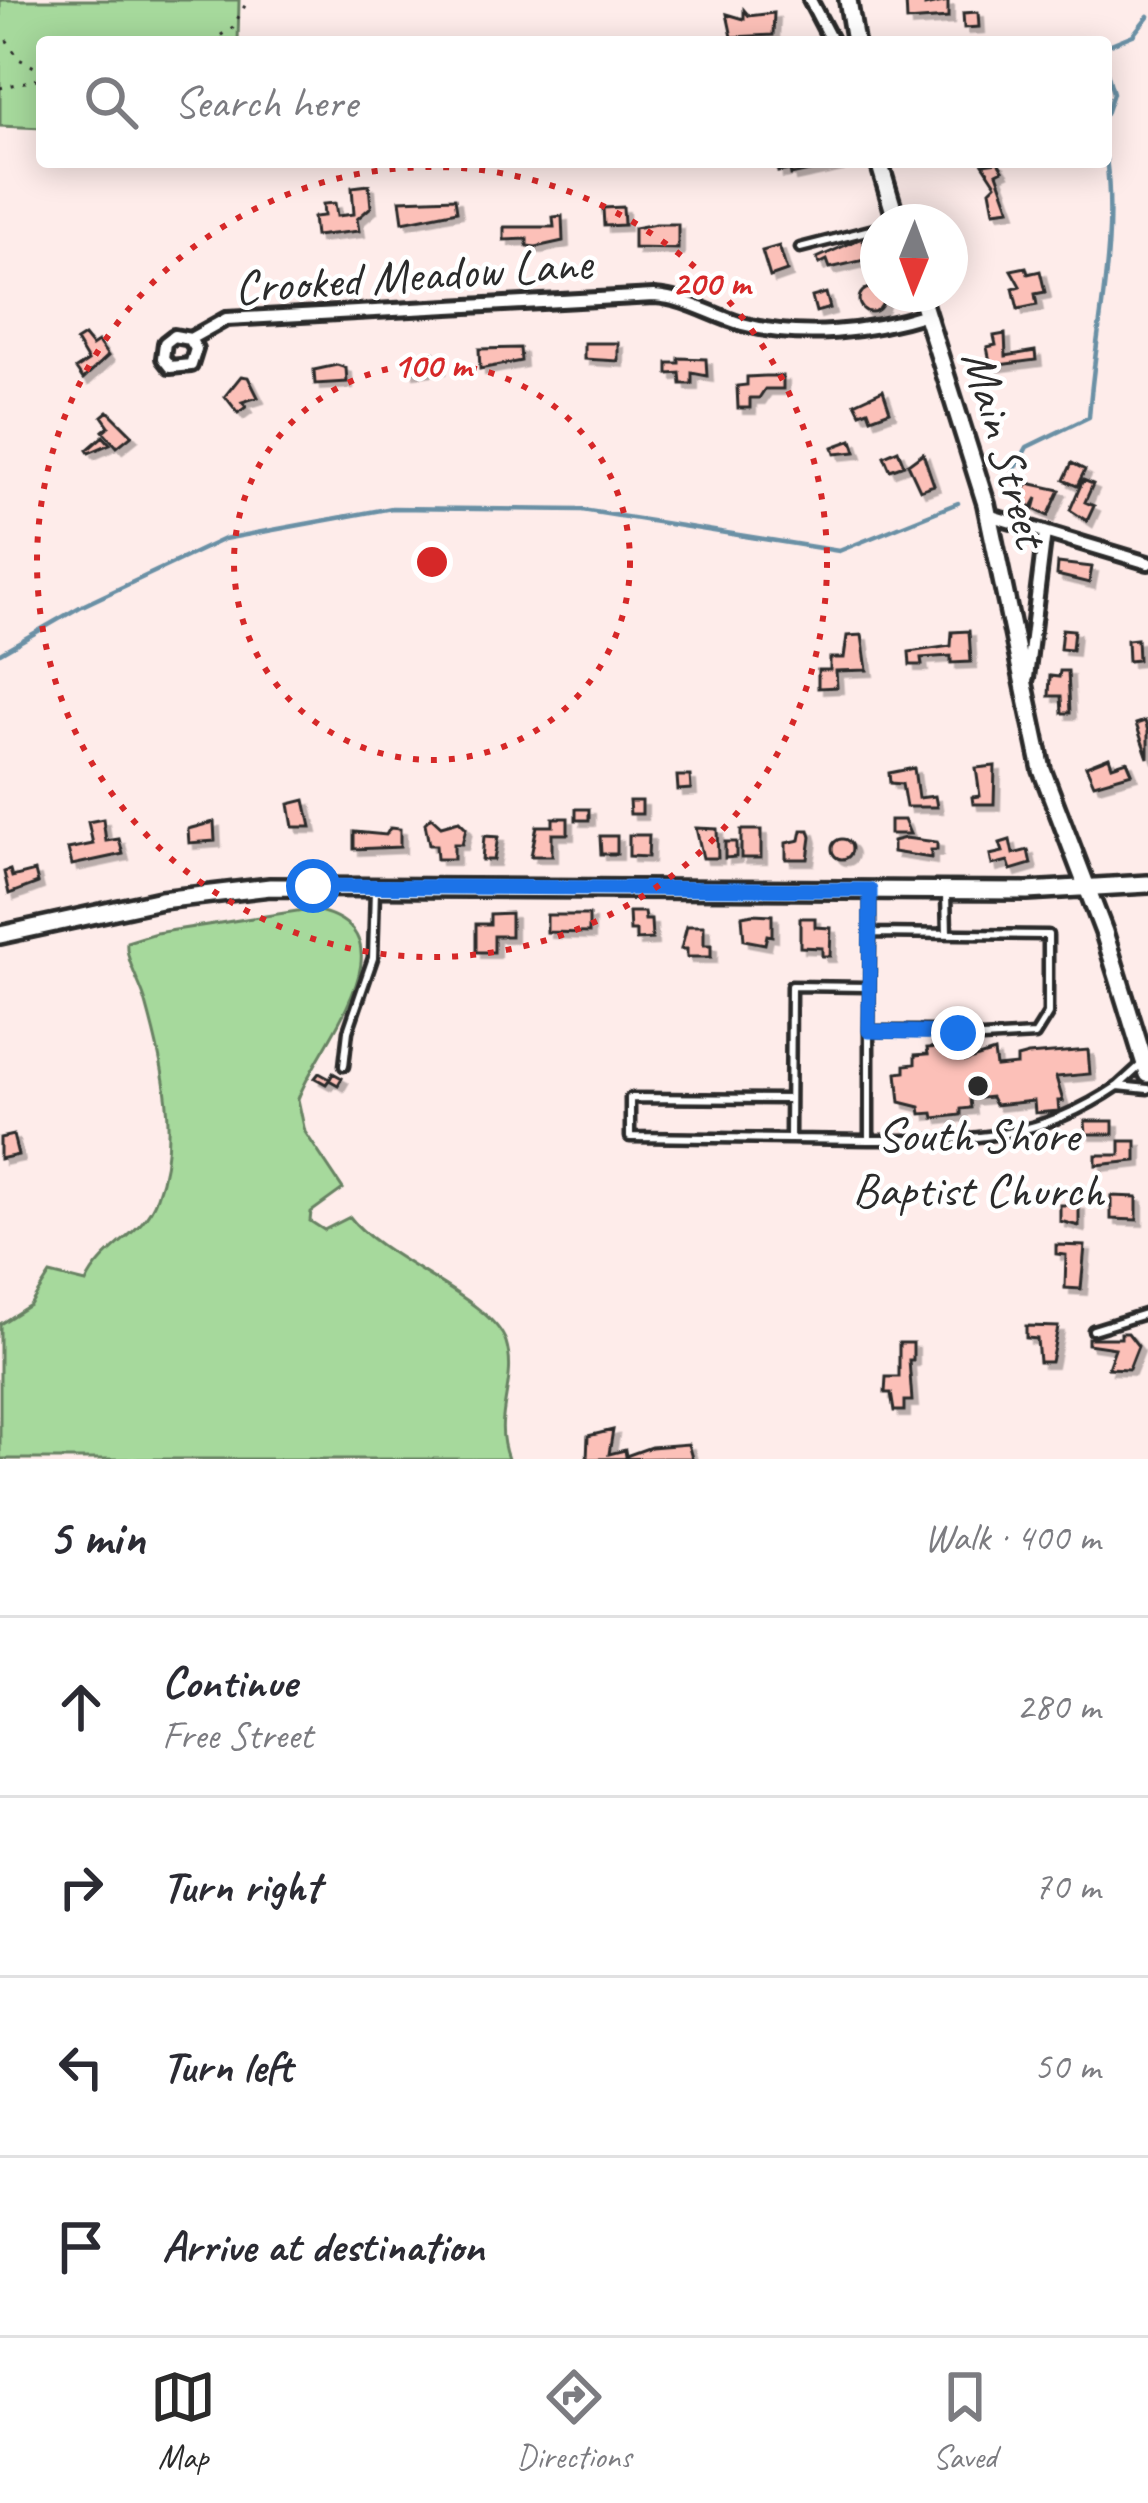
<!DOCTYPE html>
<meta charset="utf-8">
<style>
body{margin:0;font-family:Caveat,sans-serif;background:#f7f7f7;color:#2b2b33}
.compass{position:absolute;left:860px;top:204px;width:108px;height:108px;border-radius:50%;background:#fff;box-shadow:0 6px 30px #0003;rotate:181deg}
.stop{position:absolute;width:36px;height:36px;margin:-27px;border:9px solid #1a73e8;border-radius:50%;background:#fff}
.stop.end{background:#1a73e8;border-color:#fff;box-shadow:0 3px 12px #0008}
.list{margin:0;padding:0;list-style:none}
h2{display:flex;justify-content:space-between;align-items:center;height:156px;margin:0;padding:0 48px;font-size:51px}
h2 small{font-size:39px;font-weight:400;color:#7c7c81}
.list li{display:grid;grid-template-columns:78px 1fr auto;gap:36px;align-items:center;box-sizing:border-box;height:180px;padding:0 48px;border-top:3px solid #e1e1e2}
.list b{display:block;font-size:45px;white-space:nowrap}
.list p{margin:0;font-size:39px;white-space:nowrap;color:#7c7c81}
.list em{font-size:39px;font-style:normal;color:#7c7c81}
.icon{flex:none;width:66px;height:66px;fill:none;stroke:currentColor;stroke-width:2;stroke-linecap:round;stroke-linejoin:round}
.map{position:relative;flex:none;width:1148px;height:1459px;overflow:hidden}
.search{position:absolute;background:#fff;box-shadow:0 6px 30px #0003;left:36px;right:36px;top:36px;height:132px;display:flex;align-items:center;gap:30px;box-sizing:border-box;padding:0 42px;border-radius:12px;color:#7c7c81;font-size:45px}
.sheet{height:876px;background:#fff}
nav{display:flex;justify-content:space-around;align-items:center;box-sizing:border-box;height:168px;border-top:3px solid #e1e1e2;background:#fff;font-size:33px;color:#7c7c81}
nav a{display:grid;justify-items:center;gap:6px}
nav .on{color:#2b2b2b}
.map>svg:first-child{display:block}
</style>
<div class="map">
<svg width="1148" height="1459" viewBox="0 0 1148 1459">
<defs>
<filter id="shadow"><feDropShadow dx="5.5" dy="5.5" stdDeviation="0" flood-color="#0004"/></filter>
</defs>
<rect width="100%" height="100%" fill="#feecea"/>
<filter id="ink" filterUnits="userSpaceOnUse"><feTurbulence type="fractalNoise" baseFrequency=".00833" numOctaves="2"/><feDisplacementMap in="SourceGraphic" scale="24" xChannelSelector="R" yChannelSelector="G"/><feConvolveMatrix kernelMatrix="1 2 1 2 8 2 1 2 1" color-interpolation-filters="sRGB"/></filter>
<g filter="url(#ink)">
<path fill="#a6d99c" stroke="#688264" stroke-width="3" d="M 0,0 L 239,0 L 238,42 L 42,42 L 42,128 L 0,126 Z
M 310,909 C 423,930 317,1045 298,1099 L 305,1132 L 343,1189 L 311,1212 L 310,1221 L 324,1230 L 350,1217 C 381,1259 492,1299 506,1342 C 519,1384 491,1414 508,1459 L 0,1459 L 0,1324 L 30,1305 L 50,1274 L 86,1283 C 102,1247 144,1235 157,1197 C 180,1135 163,1064 146,1003 C 141,984 125,960 127,942 L 156,933 Z"/>
<g fill="none" stroke-linecap="round" stroke-linejoin="round">
<path stroke="#6a90a5" stroke-width="4.5" d="M 1106,46 L 1133,35 L 1148,16
M 1106,69 L 1113,93 L 1106,114
M 1006,486 L 1027,447 L 1089,417 C 1095,330 1118,247 1106,158
M 0,653 L 80,607 L 224,539 L 392,508 L 582,510 L 839,551 L 958,503"/>
</g>
<path fill="#fcc0b8" stroke="#2b2b2b" stroke-width="3" filter="url(#shadow)" d="M 906,0 L 925,0 L 925,6 L 948,1 L 948,18 L 907,21 Z
M 744,10 L 749,16 L 774,13 L 773,35 L 732,37 L 727,14 L 744,19 Z
M 978,12 L 979,27 L 964,28 L 963,13 Z
M 777,162 L 837,162 L 838,165 L 791,175 L 790,170 L 778,172 Z
M 998,162 L 1003,170 L 997,173 L 1010,209 L 994,211 L 990,190 L 996,184 L 983,164 Z
M 369,185 L 371,207 L 357,219 L 359,231 L 315,236 L 313,217 L 324,216 L 323,204 L 335,203 L 337,216 L 354,214 L 352,187 Z
M 455,198 L 457,211 L 403,222 L 400,200 Z
M 623,207 L 624,225 L 604,226 L 603,208 Z
M 562,216 L 563,241 L 536,247 L 527,246 L 527,239 L 504,240 L 504,227 L 554,227 L 553,217 Z
M 656,224 L 678,224 L 678,249 L 634,248 L 634,228 Z
M 862,238 L 869,259 L 830,268 L 827,260 L 819,264 L 817,258 Z
M 779,246 L 787,271 L 770,277 L 762,251 Z
M 1026,267 L 1028,274 L 1040,271 L 1045,292 L 1035,294 L 1037,305 L 1018,309 L 1013,288 L 1020,286 L 1011,270 Z
M859 300a12 12 0 1 1 24 0a12 12 0 1 1-24 0Z
M 826,293 L 830,308 L 816,312 L 812,297 Z
M 1005,334 L 1006,356 L 1035,351 L 1036,360 L 991,366 L 987,347 L 996,345 L 994,336 Z
M 84,336 L 92,346 L 98,342 L 108,356 L 83,379 L 76,369 L 88,361 L 76,341 Z
M 584,343 L 618,343 L 618,361 L 584,359 Z
M 520,348 L 521,361 L 480,369 L 479,349 Z
M 434,352 L 440,368 L 409,371 L 408,358 Z
M 679,358 L 706,359 L 707,376 L 692,373 L 692,384 L 681,384 L 680,373 L 668,374 L 668,363 L 679,363 Z
M 337,365 L 346,368 L 347,382 L 315,384 L 314,370 Z
M 241,376 L 248,377 L 258,397 L 242,402 L 246,407 L 238,413 L 225,396 Z
M 765,376 L 783,376 L 783,389 L 765,389 L 759,398 L 750,398 L 750,408 L 738,408 L 737,386 L 747,385 L 747,377 Z
M 883,390 L 890,411 L 871,418 L 868,410 L 860,413 L 855,403 Z
M 108,411 L 132,435 L 117,447 L 103,431 L 109,426 L 102,416 Z
M 103,436 L 110,444 L 89,453 L 87,450 Z
M 852,440 L 856,452 L 835,454 L 833,447 Z
M 898,450 L 904,465 L 890,470 L 884,456 Z
M 923,453 L 934,485 L 920,490 L 908,464 Z
M 1072,463 L 1085,470 L 1077,486 L 1064,480 Z
M 1083,480 L 1093,484 L 1085,502 L 1094,506 L 1087,521 L 1070,510 Z
M 1028,483 L 1060,490 L 1048,516 L 1034,509 L 1037,498 L 1032,507 L 1019,500 Z
M 1058,563 L 1092,567 L 1089,583 L 1057,575 Z
M 1062,629 L 1074,630 L 1072,650 L 1060,649 Z
M 969,631 L 971,662 L 951,663 L 951,656 L 921,658 L 922,665 L 910,665 L 909,652 L 951,646 L 952,632 Z
M 862,635 L 867,670 L 836,671 L 837,687 L 818,688 L 818,670 L 830,670 L 830,658 L 844,658 L 847,636 Z
M 1137,639 L 1138,660 L 1128,661 L 1127,640 Z
M 1060,671 L 1068,671 L 1070,713 L 1062,713 L 1061,696 L 1049,696 L 1050,676 L 1059,677 Z
M 1145,721 L 1148,731 L 1148,758 L 1136,724 Z
M 1109,757 L 1112,766 L 1127,761 L 1132,773 L 1094,784 L 1086,766 Z
M 995,766 L 994,804 L 973,804 L 972,797 L 980,796 L 976,768 Z
M 914,768 L 918,798 L 935,796 L 937,807 L 906,807 L 902,784 L 890,783 L 889,773 Z
M 677,776 L 690,776 L 691,789 L 678,790 Z
M 305,800 L 311,827 L 293,827 L 289,804 Z
M 629,801 L 642,801 L 642,814 L 630,814 Z
M 576,809 L 589,809 L 589,820 L 576,820 Z
M 431,817 L 441,826 L 459,821 L 466,828 L 462,844 L 454,844 L 454,859 L 437,859 L 436,845 L 429,845 L 425,823 Z
M 553,818 L 568,818 L 568,834 L 552,834 L 552,856 L 531,856 L 537,826 L 553,826 Z
M 103,819 L 106,841 L 119,839 L 123,854 L 72,865 L 68,849 L 93,844 L 88,822 Z
M 890,820 L 904,820 L 910,834 L 890,834 Z
M 214,822 L 215,841 L 189,843 L 188,829 Z
M 390,828 L 400,829 L 400,847 L 354,849 L 354,832 L 386,835 Z
M 696,828 L 717,829 L 718,858 L 703,858 Z
M 741,830 L 761,830 L 761,858 L 741,858 Z
M 802,830 L 809,830 L 811,837 L 808,859 L 786,859 L 786,843 L 800,840 Z
M 629,835 L 649,835 L 648,857 L 629,856 Z
M 484,836 L 498,837 L 494,860 L 482,860 Z
M 600,836 L 617,836 L 617,854 L 601,854 Z
M 905,838 L 937,842 L 937,850 L 931,850 L 931,858 L 893,852 L 893,841 Z
M832 849a10 10 0 1 1 20 0a10 10 0 1 1-20 0Z
M 1010,840 L 1013,854 L 1028,850 L 1031,864 L 1011,870 L 1008,861 L 992,865 L 990,855 L 1003,852 L 1000,843 Z
M 725,842 L 736,842 L 736,857 L 725,858 Z
M 10,870 L 12,877 L 35,871 L 38,883 L 9,894 L 4,872 Z
M 629,912 L 644,912 L 645,920 L 651,920 L 652,939 L 636,940 L 636,931 L 630,931 Z
M 511,913 L 511,936 L 494,936 L 494,952 L 476,952 L 476,924 L 490,924 L 490,914 Z
M 753,914 L 772,915 L 772,936 L 767,935 L 765,944 L 744,940 L 742,916 Z
M 547,915 L 589,915 L 589,933 L 547,932 Z
M 800,918 L 815,918 L 815,927 L 831,928 L 830,956 L 822,956 L 822,948 L 800,947 Z
M 687,926 L 704,926 L 704,945 L 711,945 L 711,957 L 687,957 L 687,949 L 681,949 Z
M 952,1046 L 952,1052 L 966,1051 L 966,1061 L 994,1052 L 996,1067 L 1017,1065 L 1017,1058 L 1028,1055 L 1088,1050 L 1090,1074 L 1056,1077 L 1063,1101 L 1058,1101 L 1059,1111 L 1035,1113 L 1034,1101 L 995,1105 L 991,1097 L 970,1099 L 971,1108 L 961,1109 L 961,1115 L 934,1118 L 933,1113 L 921,1114 L 920,1107 L 900,1102 L 897,1073 L 905,1072 L 905,1065 L 915,1064 L 915,1055 L 928,1054 L 927,1048 Z
M 319,1073 L 330,1079 L 333,1073 L 342,1078 L 338,1085 L 329,1080 L 326,1084 L 315,1078 Z
M 1085,1121 L 1113,1121 L 1113,1134 L 1086,1134 Z
M 13,1135 L 18,1155 L 0,1159 L 0,1138 Z
M 1120,1141 L 1136,1141 L 1136,1161 L 1096,1165 L 1096,1155 L 1120,1155 Z
M 1111,1196 L 1137,1197 L 1137,1220 L 1111,1219 Z
M 1060,1205 L 1079,1205 L 1079,1226 L 1060,1221 Z
M 1056,1245 L 1085,1246 L 1081,1289 L 1065,1288 L 1066,1255 L 1056,1254 Z
M 1026,1326 L 1058,1327 L 1051,1362 L 1039,1362 L 1037,1339 L 1026,1338 Z
M 1121,1333 L 1128,1333 L 1138,1346 L 1129,1369 L 1108,1368 L 1115,1348 L 1088,1344 L 1088,1338 L 1121,1338 Z
M 899,1343 L 913,1343 L 913,1360 L 909,1360 L 912,1401 L 904,1401 L 904,1411 L 894,1411 L 891,1393 L 885,1393 L 886,1377 L 899,1377 Z
M 613,1430 L 609,1454 L 625,1450 L 626,1456 L 651,1447 L 688,1444 L 692,1458 L 587,1459 L 588,1436 Z"/>
<g fill="none" stroke-linecap="round" stroke-linejoin="round">
<defs>
<path id="lane" d="M 800,248 L 878,228
M 946,894 L 947,934
M 870,895 L 870,933
M 868,987 L 791,986 L 790,1139 L 869,1140
M 869,1031 L 870,933 L 1048,935 L 1048,1014 L 1035,1035 L 982,1038 L 947,1031 L 869,1031 L 869,1140 C 966,1140 1035,1143 1118,1086
M 1141,1065 L 1118,1086 L 1148,1089
M 344,1066 L 348,1031 L 373,958 L 375,889
M 790,1139 L 630,1137 L 630,1098 L 790,1099
M 1093,1330 L 1148,1313"/>
<path id="street" d="M 810,0 L 832,42
M 190,339 L 174,336 L 165,343 L 163,358 L 170,367 L 191,365 L 196,349 L 190,339 L 226,319 L 654,296 C 687,298 711,315 742,324 C 802,340 869,332 927,314
M 988,515 L 1148,563
M 1027,678 L 1045,532"/>
<path id="secondary" d="M 848,0 L 855,42
M 879,162 L 897,222
M 920,294 L 986,504 L 1042,770 L 1104,932 L 1148,1074
M 0,935 L 161,900 L 270,887 L 1027,891 L 1148,884"/>
</defs>
<use href="#lane" stroke="#2b2b2b" stroke-width="15"/>
<use href="#street" stroke="#2b2b2b" stroke-width="20"/>
<use href="#secondary" stroke="#2b2b2b" stroke-width="24"/>
<path stroke="#2b2b2b" stroke-width="3" stroke-dasharray="3 9" stroke-linecap="butt" d="M 0,30 L 19,59 L 42,71
M 211,42 L 233,27 L 248,0
M 0,88 L 42,78"/>
<use href="#lane" stroke="#fff" stroke-width="6"/>
<use href="#street" stroke="#fff" stroke-width="10"/>
<use href="#secondary" stroke="#fff" stroke-width="15"/>
</g>
</g>
<g fill="none" stroke-linecap="round" stroke-linejoin="round" filter="url(#ink)">
<path stroke="#1a73e8" stroke-width="15" d="M 313,886 L 870,890 L 869,1031 L 958,1033"/>
</g>
<g fill="none" stroke="#d62828" stroke-width="6" stroke-dasharray="6 12">
<circle cx="432" cy="562" r="198"/>
<circle cx="432" cy="562" r="395"/>
</g>
<circle fill="#2b2b2b" stroke="#fff" stroke-width="4.5" cx="978" cy="1086" r="12"/>
<g text-anchor="middle" stroke-width="9" stroke-linejoin="round" paint-order="stroke">
<g font-size="48" fill="#2b2b2b" stroke="#fff">
<text transform="translate(413 274) rotate(-4)" y="17">Crooked Meadow Lane</text>
<text transform="translate(1006 448) rotate(74)" y="17">Main Street</text>
</g>
<g font-size="48" fill="#2b2b2b" stroke="#fff">
<text x="978" y="1151">South Shore<tspan x="978" dy="55">Baptist Church</tspan></text>
</g>
</g>
<circle cx="432" cy="562" r="18" fill="#d62828" stroke="#fff" stroke-width="6"/>
<g font-size="36" text-anchor="middle" font-weight="bold" fill="#d62828" stroke="#fff" stroke-width="9" stroke-linejoin="round" paint-order="stroke">
<text x="711" y="295">200 m</text>
<text x="432" y="377">100 m</text>
</g>
</svg>
<svg class="compass" viewBox="-18 -18 36 36"><path d="M0-13l5 13h-10z" fill="#e53935"/><path d="M0 13l5-13h-10z" fill="#7c7c81"/></svg>
<div class="stop" style="left:313px;top:886px"></div>
<div class="stop end" style="left:958px;top:1033px"></div>
<div class="search"><svg class="icon" aria-label="search" viewBox="0 0 24 24"><circle cx="10" cy="10" r="6"/><path d="M15 15l6 6"/></svg>Search here</div>
</div>
<section class="sheet">
<h2>5 min<small>Walk · 400 m</small></h2>
<ul class="list">
<li><svg class="icon" aria-label="ahead" viewBox="0 0 24 24"><path d="M12 20V5M6 11l6-6 6 6"/></svg><div><b>Continue</b><p>Free Street</p></div><em>280 m</em></li>
<li><svg class="icon" aria-label="right" viewBox="0 0 24 24"><path d="M7 20v-9h11M14 6l5 5-5 5"/></svg><div><b>Turn right</b></div><em>70 m</em></li>
<li><svg class="icon" aria-label="left" viewBox="0 0 24 24"><path d="M17 20v-9H6M10 6l-5 5 5 5"/></svg><div><b>Turn left</b></div><em>50 m</em></li>
<li><svg class="icon" aria-label="arrive" viewBox="0 0 24 24"><path d="M6 21V4h12l-3 4 3 4H6"/></svg><div><b>Arrive at destination</b></div></li>
</ul>
</section>
<nav>
<a class="on"><svg class="icon" aria-label="map" viewBox="0 0 24 24"><path d="M3 6l6-2 6 2 6-2v14l-6 2-6-2-6 2zM9 4v14M15 6v14"/></svg>Map</a>
<a><svg class="icon" aria-label="directions" viewBox="0 0 24 24"><path d="M12 3l9 9-9 9-9-9zM9 14v-3h6M13 9l2 2-2 2"/></svg>Directions</a>
<a><svg class="icon" aria-label="saved" viewBox="0 0 24 24"><path d="M7 4h10v16l-5-4-5 4z"/></svg>Saved</a>
</nav>
